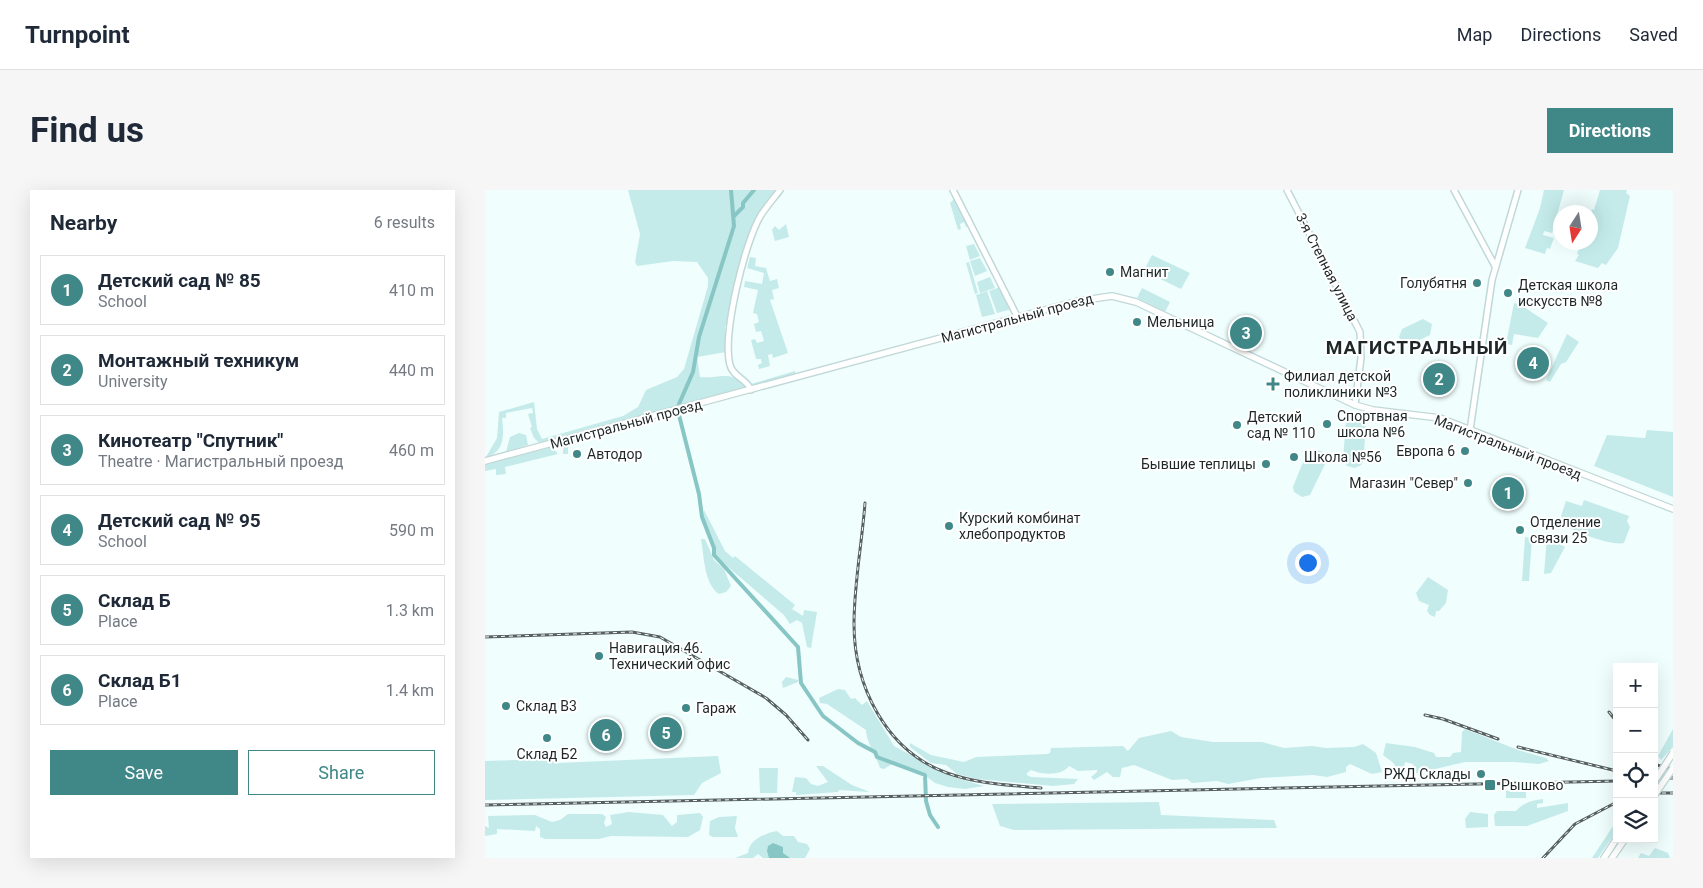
<!DOCTYPE html>
<meta charset="utf-8">
<style>
body{margin:0;font-family:Roboto,sans-serif;background:#f6f6f7;color:#1f2937}
.controls{position:absolute;right:15px;bottom:15px;display:grid;overflow:hidden;border-radius:0px;box-shadow:0 5px 20px #0002}
.controls button{width:45px;height:45px;display:grid;place-items:center;padding:0;border:0;border-bottom:1px solid #e0e1e3;background:#fff;color:#1f2937;font:25px sans-serif}
.compass{position:absolute;left:1068px;top:15px;width:45px;height:45px;border-radius:50%;background:#fff;box-shadow:0 5px 20px #0002;rotate:192deg}
.you{position:absolute;left:822px;top:372px;width:18px;height:18px;margin:-12px;border:4px solid #fff;border-radius:50%;background:#1a73e8;box-shadow:0 0 0 8px #1a73e833}
.badge{display:grid;place-items:center;width:32px;height:32px;border-radius:50%;background:#408888;color:#fff;font-size:16px;font-weight:700}
.pin{position:absolute;translate:-50% -50%;border:2px solid #fff;box-shadow:0 1px 5px #0006}
.list{margin:0;padding:0;list-style:none}
h2{display:flex;justify-content:space-between;align-items:center;height:65px;margin:0;padding:0 20px;font-size:21px}
h2 small{font-size:16px;font-weight:400;color:#747a83}
.list li{display:grid;grid-template-columns:32px 1fr auto;gap:15px;align-items:center;box-sizing:border-box;height:70px;margin:0 10px 10px;padding:0 10px;border:1px solid #e0e1e3;border-radius:0px}
.list b{display:block;font-size:19px;white-space:nowrap}
.list p{margin:0;font-size:16px;white-space:nowrap;color:#747a83}
.list em{font-size:16px;font-style:normal;color:#747a83}
.actions{display:flex;gap:10px;padding:15px 20px}
.actions a{flex:1;padding:11px 0;border:1px solid #408888;border-radius:0px;text-align:center;font-size:18px;color:#408888}
.actions .main{background:#408888;color:#fff}
.icon{flex:none;width:28px;height:28px;fill:none;stroke:currentColor;stroke-width:2;stroke-linecap:round;stroke-linejoin:round}
.map{position:relative;flex:none;width:1188px;height:668px;overflow:hidden;border-radius:0px}
header{display:flex;align-items:center;gap:30px;box-sizing:border-box;height:70px;padding:0 25px;background:#fff;border-bottom:1px solid #e0e1e3}
header strong{font-size:24px}
nav{display:flex;gap:28px;margin-inline-start:auto;font-size:18px}
.intro{display:flex;align-items:center;justify-content:space-between;box-sizing:border-box;height:120px;padding:0 30px}
h1{margin:0;font-size:35px}
.button{padding:12px 22px;border-radius:0px;background:#408888;color:#fff;font-size:18px;font-weight:700}
main{display:flex;gap:30px;padding:0 30px}
aside{flex:1;background:#fff;border-radius:0px;box-shadow:0 5px 20px #0002}
.map>svg:first-child{display:block}
</style>
<header>
<strong>Turnpoint</strong>
<nav><a>Map</a><a>Directions</a><a>Saved</a></nav>
</header>
<div class="intro"><h1>Find us</h1><a class="button">Directions</a></div>
<main>
<aside>
<h2>Nearby<small>6 results</small></h2>
<ul class="list">
<li><span class="badge">1</span><div><b>Детский сад № 85</b><p>School</p></div><em>410 m</em></li>
<li><span class="badge">2</span><div><b>Монтажный техникум</b><p>University</p></div><em>440 m</em></li>
<li><span class="badge">3</span><div><b>Кинотеатр &quot;Спутник&quot;</b><p>Theatre · Магистральный проезд</p></div><em>460 m</em></li>
<li><span class="badge">4</span><div><b>Детский сад № 95</b><p>School</p></div><em>590 m</em></li>
<li><span class="badge">5</span><div><b>Склад Б</b><p>Place</p></div><em>1.3 km</em></li>
<li><span class="badge">6</span><div><b>Склад Б1</b><p>Place</p></div><em>1.4 km</em></li>
</ul>
<div class="actions"><a class="main">Save</a><a>Share</a></div>
</aside>
<div class="map">
<svg width="1188" height="668" viewBox="0 0 1188 668">
<rect width="100%" height="100%" fill="#f0fefe"/>
<path fill="#c4ebea" d="M 143,0 L 292,0 L 265,43 L 242,136 L 240,136 L 241,162 L 212,167 L 215,187 C 232,189 243,180 260,194 L 260,197 L 194,216 L 199,202 L 193,217 L 110,237 L 54,253 L 49,248 L 45,238 L 47,237 L 43,224 L 48,223 L 47,218 L 21,223 L 21,228 L 17,228 C 19,244 20,262 1,267 L 12,248 L 14,222 L 49,212 L 52,239 L 57,249 L 138,226 L 153,217 L 161,200 L 192,187 L 199,179 L 223,96 L 223,88 L 212,72 L 188,71 L 152,76 L 150,72 L 155,44 Z
M 1059,0 L 1079,0 L 1067,43 L 1059,41 L 1058,45 L 1069,48 L 1065,59 L 1062,58 L 1060,64 L 1040,58 L 1055,18 Z
M 1115,0 L 1142,0 L 1141,3 L 1145,6 L 1133,58 L 1121,75 L 1117,73 L 1113,78 L 1090,71 L 1094,65 L 1092,64 L 1096,53 L 1106,52 L 1106,23 L 1107,19 L 1109,20 Z
M 469,9 L 484,36 L 481,37 L 479,32 L 475,34 L 476,39 L 473,40 L 465,13 Z
M 301,34 L 304,47 L 290,51 L 287,40 L 290,36 L 294,40 Z
M 489,54 L 495,66 L 485,70 L 481,56 Z
M 667,65 L 705,83 L 696,99 L 663,83 L 659,87 L 656,86 Z
M 265,67 L 271,68 L 270,76 L 281,78 L 285,91 L 292,89 L 294,98 L 287,100 L 289,109 L 285,110 L 303,163 L 288,168 L 287,164 L 283,165 L 285,176 L 274,179 L 273,175 L 277,173 L 276,169 L 271,169 L 266,150 L 270,149 L 272,153 L 279,151 L 276,141 L 271,142 L 269,134 L 274,132 L 272,124 L 268,123 L 273,100 L 259,97 L 260,91 L 277,94 L 279,83 L 262,78 Z
M 495,68 L 502,81 L 490,86 L 485,71 Z
M 484,72 L 493,103 L 490,104 L 481,73 Z
M 505,87 L 510,98 L 495,103 L 492,92 Z
M 515,97 L 527,119 L 512,123 L 504,101 Z
M 657,98 L 685,112 L 680,122 L 652,108 Z
M 502,101 L 510,124 L 497,127 L 491,105 Z
M 1029,113 L 1036,115 L 1063,133 L 1053,148 L 1029,144 L 1027,155 L 1021,154 Z
M 938,129 L 947,134 L 945,145 L 924,155 L 918,155 L 914,147 L 917,139 Z
M 1082,144 L 1094,152 L 1081,172 L 1076,174 L 1065,192 L 1061,190 Z
M 310,181 L 311,185 L 270,196 L 266,194 Z
M 868,228 L 879,231 L 881,237 L 878,272 L 876,275 L 870,278 L 862,276 L 858,269 L 861,233 Z
M 1162,240 L 1188,242 L 1188,307 L 1109,276 L 1122,245 L 1160,248 Z
M 34,243 L 41,245 L 43,255 L 21,262 L 25,247 Z
M 104,247 L 83,254 L 83,264 L 78,264 C 77,250 93,248 104,247 Z
M 67,257 L 73,264 L 20,277 L 21,284 L 11,285 L 11,279 L 0,281 L 0,274 Z
M 827,260 L 836,261 L 841,268 L 841,272 L 825,305 L 817,307 L 809,302 L 808,297 L 820,267 Z
M 1099,310 L 1144,326 L 1142,331 L 1145,337 L 1139,353 C 1128,356 1088,343 1079,333 C 1079,333 1077,327 1076,326 L 1081,311 L 1097,316 Z
M 219,320 L 240,361 L 248,368 L 250,366 L 310,415 L 307,419 L 318,426 L 319,420 L 332,422 L 326,458 L 322,457 L 317,433 L 312,430 L 305,434 L 299,425 L 229,365 C 230,350 216,336 219,320 Z
M 1040,347 L 1047,348 L 1044,391 L 1037,391 Z
M 1062,347 L 1080,357 L 1066,383 L 1059,384 Z
M 216,349 L 220,349 L 229,370 L 239,379 L 246,396 L 241,402 L 234,404 C 219,394 219,366 216,349 Z
M 943,387 L 963,400 L 961,413 L 954,421 L 951,421 L 950,427 L 945,425 L 942,421 L 944,415 L 934,411 L 931,403 Z
M 301,487 L 313,490 L 313,492 L 298,498 L 297,492 Z
M 353,499 L 360,500 L 366,509 L 370,508 L 377,515 L 382,511 L 409,556 L 465,586 L 499,596 L 480,599 L 463,597 L 450,593 L 437,583 L 409,573 L 399,579 L 395,578 C 391,565 381,552 381,540 L 342,514 L 335,513 L 334,508 Z
M 980,539 L 1033,560 L 1061,568 L 1064,571 L 1054,574 L 1029,572 L 980,572 L 933,583 L 930,583 L 928,574 L 920,572 L 919,577 L 923,582 C 914,584 914,581 909,574 C 906,570 901,568 898,565 L 901,553 L 930,557 L 949,563 L 951,567 L 965,567 L 968,563 L 976,562 L 977,542 Z
M 1188,539 L 1188,557 L 1176,570 L 1173,566 Z
M 686,541 L 696,547 L 728,552 L 777,552 L 799,558 L 827,556 L 841,558 L 869,557 L 878,554 L 891,563 L 897,582 L 887,584 L 865,574 L 861,577 L 861,582 L 842,587 L 828,585 L 776,588 L 743,594 L 732,591 L 707,593 L 702,589 L 687,590 L 649,575 L 637,578 L 635,587 L 628,587 L 622,582 L 609,590 L 606,587 L 612,582 L 612,580 L 593,581 L 584,576 C 577,586 557,585 546,580 L 542,583 L 542,585 L 546,587 L 593,589 L 589,594 L 568,596 L 492,589 L 472,584 L 461,575 L 446,573 L 425,557 L 425,553 L 446,565 L 479,572 L 491,567 L 563,564 L 565,563 L 566,558 L 638,556 L 643,561 L 654,548 Z
M 233,566 L 236,583 L 217,593 L 209,605 L 0,610 L 0,571 L 59,569 L 73,573 Z
M 331,576 L 338,576 L 367,595 L 385,602 L 354,600 L 353,602 L 311,605 L 311,602 L 307,602 L 310,587 L 321,588 L 326,594 L 333,596 L 343,592 Z
M 274,578 L 293,578 L 292,603 L 275,603 Z
M 1041,600 L 1041,608 L 1021,608 L 1021,601 Z
M 1058,609 L 1058,613 L 1052,614 L 1052,618 L 1083,613 L 1083,621 L 1042,636 L 1010,636 L 1009,625 L 1012,621 L 1031,621 C 1038,613 1047,610 1058,609 Z
M 674,612 L 676,625 L 789,630 L 792,638 L 529,640 L 515,636 L 507,614 Z
M 144,622 L 178,625 L 187,636 L 192,632 L 192,625 L 215,623 L 218,627 L 215,640 L 203,647 L 126,646 L 114,649 L 60,649 L 55,647 L 55,639 L 51,636 L 50,641 L 12,639 L 12,644 L 0,646 L 0,636 L 4,638 L 3,626 L 50,625 L 67,632 L 75,630 L 83,624 L 117,624 L 121,627 L 119,633 L 121,637 L 127,634 L 125,625 Z
M 985,622 L 1003,624 L 1003,637 L 981,638 L 980,629 Z
M 252,626 L 250,638 L 253,647 L 228,647 L 224,645 L 225,631 L 234,627 Z
M 1132,630 L 1132,640 L 1113,668 L 1107,668 Z
M 292,641 L 298,646 L 309,646 L 313,652 L 322,654 L 325,659 L 320,668 L 278,668 L 273,664 L 268,668 L 250,668 L 263,663 C 264,650 280,643 292,641 Z
M 1170,658 L 1183,663 L 1185,668 L 1153,668 L 1156,663 L 1164,666 Z"/>
<path fill="#88c6c5" d="M 288,653 L 298,657 L 298,663 L 305,668 L 284,668 L 282,661 L 283,656 Z"/>
<g fill="none" stroke-linecap="round" stroke-linejoin="round">
<path stroke="#88c6c5" stroke-width="4" d="M 246,0 L 249,36 L 214,147 L 208,182 L 194,214 L 194,225 L 214,304 L 217,327 L 229,358 L 229,365 L 313,457 L 316,493 L 338,526 L 373,553 L 390,562 L 392,567 L 440,585 L 441,611 L 445,625 L 453,637
M 249,26 L 258,17 L 258,13 L 269,0"/>
<defs>
<path id="secondary" d="M 468,0 L 533,128
M 802,0 L 875,142 L 876,168 L 870,215
M 969,0 L 1010,76
M 266,200 C 262,189 248,187 245,175 C 237,144 260,51 276,25 C 282,16 289,8 295,0
M 985,240 L 1007,90 L 1033,0"/>
<path id="primary" d="M 0,271 L 593,111 L 627,106 L 651,112 L 870,215 L 888,220 L 955,228 L 1188,319
M 1119,668 L 1132,648
M 1127,668 L 1140,649"/>
</defs>
<use href="#secondary" stroke="#c0d8d7" stroke-width="8"/>
<use href="#primary" stroke="#c0d8d7" stroke-width="8"/>
<use href="#secondary" stroke="#fff" stroke-width="5"/>
<use href="#primary" stroke="#fff" stroke-width="5.5"/>
<defs>
<path id="rail" d="M 380,313 C 377,353 369,394 369,434 C 369,496 401,561 462,583 C 493,594 524,595 556,598
M 0,447 L 147,442 L 175,447 L 281,508 L 301,525 L 323,550
M 1124,522 L 1132,532
M 940,525 L 958,529 L 1013,549
M 1033,557 L 1132,581
M 1169,574 L 1188,580
M 1169,588 L 1188,588
M 1169,603 L 1188,603
M 0,615 L 1132,591
M 1058,668 L 1090,634 L 1132,612"/>
</defs>
<use href="#rail" stroke="#576161" stroke-width="3"/>
<use href="#rail" stroke="#fff" stroke-width="1" stroke-dasharray="4" stroke-linecap="butt"/>
<defs>
<path id="primary-bridge" d="M 1169,592 L 1188,563
M 1169,606 L 1188,578"/>
</defs>
<use href="#primary-bridge" stroke="#c0d8d7" stroke-width="8" stroke-linecap="butt"/>
<use href="#primary-bridge" stroke="#fff" stroke-width="5.5"/>
</g>
<g fill="#408888" stroke="#fff" stroke-width="2">
<circle cx="625" cy="82" r="5"/>
<circle cx="992" cy="93" r="5"/>
<circle cx="1023" cy="103" r="5"/>
<circle cx="652" cy="132" r="5"/>
<path d="M785.5 186.5h5v5h5v5h-5v5h-5v-5h-5v-5h5z"/>
<circle cx="842" cy="234" r="5"/>
<circle cx="752" cy="235" r="5"/>
<circle cx="980" cy="261" r="5"/>
<circle cx="92" cy="264" r="5"/>
<circle cx="809" cy="267" r="5"/>
<circle cx="781" cy="274" r="5"/>
<circle cx="983" cy="293" r="5"/>
<circle cx="464" cy="336" r="5"/>
<circle cx="1035" cy="340" r="5"/>
<circle cx="114" cy="466" r="5"/>
<circle cx="21" cy="516" r="5"/>
<circle cx="201" cy="518" r="5"/>
<circle cx="62" cy="548" r="5"/>
<circle cx="996" cy="584" r="5"/>
<rect x="999" y="589" width="12" height="12" rx="2.5"/>
</g>
<g text-anchor="middle" stroke-width="4" stroke-linejoin="round" paint-order="stroke">
<g font-size="14" fill="#1e2727" stroke="#fff">
<text transform="translate(842 77) rotate(63)" y="5">3-я Степная улица</text>
<text transform="translate(532 128) rotate(-15)" y="5">Магистральный проезд</text>
<text transform="translate(141 234) rotate(-15)" y="5">Магистральный проезд</text>
<text transform="translate(1023 257) rotate(21)" y="5">Магистральный проезд</text>
</g>
<g font-size="14" fill="#1e2727" stroke="#fff" text-anchor="start">
<text x="635" y="87">Магнит</text>
<text x="982" y="98" text-anchor="end">Голубятня</text>
<text x="1033" y="100">Детская школа<tspan x="1033" dy="16">искусств №8</tspan></text>
<text x="662" y="137">Мельница</text>
<text x="799" y="191">Филиал детской<tspan x="799" dy="16">поликлиники №3</tspan></text>
<text x="852" y="231">Спортвная<tspan x="852" dy="16">школа №6</tspan></text>
<text x="762" y="232">Детский<tspan x="762" dy="16">сад № 110</tspan></text>
<text x="970" y="266" text-anchor="end">Европа 6</text>
<text x="102" y="269">Автодор</text>
<text x="819" y="272">Школа №56</text>
<text x="771" y="279" text-anchor="end">Бывшие теплицы</text>
<text x="973" y="298" text-anchor="end">Магазин "Север"</text>
<text x="474" y="333">Курский комбинат<tspan x="474" dy="16">хлебопродуктов</tspan></text>
<text x="1045" y="337">Отделение<tspan x="1045" dy="16">связи 25</tspan></text>
<text x="124" y="463">Навигация 46.<tspan x="124" dy="16">Технический офис</tspan></text>
<text x="31" y="521">Склад В3</text>
<text x="211" y="523">Гараж</text>
<text x="62" y="569" text-anchor="middle">Склад Б2</text>
<text x="986" y="589" text-anchor="end">РЖД Склады</text>
<text x="1016" y="600">Рышково</text>
</g>
<g font-size="19" font-weight="bold" letter-spacing="1" fill="#1e2727" stroke="#fff">
<text x="932" y="164">МАГИСТРАЛЬНЫЙ</text>
</g>
</g>
</svg>
<div class="controls">
<button>+</button>
<button>−</button>
<button><svg class="icon" aria-label="locate" viewBox="0 0 24 24"><circle cx="12" cy="12" r="6"/><path d="M12 2v4M12 18v4M2 12h4M18 12h4"/></svg></button>
<button><svg class="icon" aria-label="layers" viewBox="0 0 24 24"><path d="M12 4l9 5-9 5-9-5zM3 14l9 5 9-5"/></svg></button>
</div>
<svg class="compass" viewBox="-18 -18 36 36"><path d="M0-13l5 13h-10z" fill="#e53935"/><path d="M0 13l5-13h-10z" fill="#747a83"/></svg>
<div class="you"></div>
<div class="pin badge" style="left:1023px;top:303px">1</div>
<div class="pin badge" style="left:954px;top:189px">2</div>
<div class="pin badge" style="left:761px;top:143px">3</div>
<div class="pin badge" style="left:1048px;top:173px">4</div>
<div class="pin badge" style="left:181px;top:543px">5</div>
<div class="pin badge" style="left:121px;top:545px">6</div>
</div>
</main>
